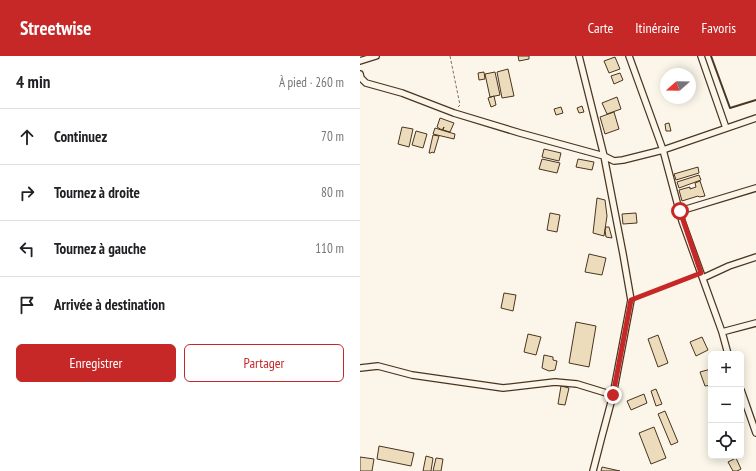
<!DOCTYPE html>
<html lang="fr">
<meta charset="utf-8">
<style>
body{margin:0;font-family:"PT Sans Narrow",sans-serif;background:#f2f2f2;color:#202124}
.controls{position:absolute;right:12px;bottom:12px;display:grid;overflow:hidden;border-radius:6px;box-shadow:0 2px 10px #0003}
.controls button{width:36px;height:36px;display:grid;place-items:center;padding:0;border:0;border-bottom:1px solid #e0e0e0;background:#fff;color:#202124;font:20px sans-serif}
.compass{position:absolute;left:300px;top:12px;width:36px;height:36px;border-radius:50%;background:#fff;box-shadow:0 2px 10px #0003;rotate:250deg}
.stop{position:absolute;width:12px;height:12px;margin:-9px;border:3px solid #c62828;border-radius:50%;background:#fff}
.stop.end{background:#c62828;border-color:#fff;box-shadow:0 1px 4px #0008}
.list{margin:0;padding:0;list-style:none}
h2{display:flex;justify-content:space-between;align-items:center;height:52px;margin:0;padding:0 16px;font-size:17px}
h2 small{font-size:13px;font-weight:400;color:#757577}
.list li{display:grid;grid-template-columns:26px 1fr auto;gap:12px;align-items:center;box-sizing:border-box;height:56px;padding:0 16px;border-top:1px solid #e0e0e0}
.list b{display:block;font-size:15px;white-space:nowrap}
.list em{font-size:13px;font-style:normal;color:#757577}
.actions{display:flex;gap:8px;padding:12px 16px}
.actions a{flex:1;padding:9px 0;border:1px solid #c62828;border-radius:6px;text-align:center;font-size:14px;color:#c62828}
.actions .main{background:#c62828;color:#fff}
.icon{flex:none;width:22px;height:22px;fill:none;stroke:currentColor;stroke-width:2;stroke-linecap:round;stroke-linejoin:round}
.map{position:relative;flex:none;width:396px;height:415px;overflow:hidden}
header{display:flex;align-items:center;gap:24px;box-sizing:border-box;height:56px;padding:0 20px;background:#c62828;color:#fff}
header strong{font-size:19px}
nav{display:flex;gap:22px;margin-inline-start:auto;font-size:14px}
main{display:flex}
aside{flex:1;background:#fff}
.map>svg:first-child{display:block}
</style>
<header>
<strong>Streetwise</strong>
<nav><a>Carte</a><a>Itinéraire</a><a>Favoris</a></nav>
</header>
<main>
<aside>
<h2>4 min<small>À pied · 260 m</small></h2>
<ul class="list">
<li><svg class="icon" aria-label="ahead" viewBox="0 0 24 24"><path d="M12 20V5M6 11l6-6 6 6"/></svg><div><b>Continuez</b></div><em>70 m</em></li>
<li><svg class="icon" aria-label="right" viewBox="0 0 24 24"><path d="M7 20v-9h11M14 6l5 5-5 5"/></svg><div><b>Tournez à droite</b></div><em>80 m</em></li>
<li><svg class="icon" aria-label="left" viewBox="0 0 24 24"><path d="M17 20v-9H6M10 6l-5 5 5 5"/></svg><div><b>Tournez à gauche</b></div><em>110 m</em></li>
<li><svg class="icon" aria-label="arrive" viewBox="0 0 24 24"><path d="M6 21V4h12l-3 4 3 4H6"/></svg><div><b>Arrivée à destination</b></div></li>
</ul>
<div class="actions"><a class="main">Enregistrer</a><a>Partager</a></div>
</aside>
<div class="map">
<svg width="396" height="415" viewBox="0 0 396 415">
<rect width="100%" height="100%" fill="#fbf6e9"/>
<path fill="#ecdcbc" stroke="#4a3520" d="M 158,0 L 169,0 L 169,3 L 159,5 Z
M 255,1 L 260,13 L 249,17 L 244,5 Z
M 148,13 L 154,40 L 142,42 L 137,16 Z
M 124,16 L 125,23 L 119,24 L 118,17 Z
M 135,16 L 140,39 L 130,41 L 125,18 Z
M 260,17 L 263,24 L 254,28 L 251,20 Z
M 134,40 L 136,49 L 131,51 L 128,42 Z
M 257,41 L 261,53 L 247,58 L 242,47 Z
M 222,50 L 224,56 L 219,57 L 217,52 Z
M 201,51 L 203,57 L 196,59 L 194,53 Z
M 254,56 L 259,73 L 245,78 L 240,61 Z
M 80,62 L 94,67 L 90,76 L 83,74 L 84,71 L 82,74 L 77,71 Z
M 309,67 L 311,75 L 306,75 L 305,68 Z
M 42,71 L 53,73 L 49,91 L 38,88 Z
M 75,72 L 88,76 L 95,78 L 94,83 L 73,78 Z
M 56,75 L 67,78 L 63,92 L 52,89 Z
M 73,79 L 79,80 L 74,97 L 72,96 L 71,97 L 69,97 Z
M 184,93 L 201,97 L 199,105 L 182,101 Z
M 182,103 L 200,107 L 197,117 L 179,113 Z
M 218,103 L 234,106 L 232,114 L 216,111 Z
M 338,111 L 339,117 L 316,124 L 314,118 Z
M 339,119 L 341,124 L 319,132 L 317,126 Z
M 340,125 L 345,140 L 339,141 L 338,140 L 322,145 L 319,134 L 330,131 L 330,133 L 336,131 L 335,127 Z
M 237,142 L 245,144 L 247,160 L 244,180 L 233,177 Z
M 190,157 L 200,159 L 197,176 L 187,174 Z
M 276,157 L 277,167 L 263,168 L 262,158 Z
M 246,171 L 249,171 L 252,182 L 246,181 L 245,174 Z
M 229,198 L 246,202 L 242,219 L 225,216 Z
M 144,237 L 156,239 L 153,255 L 141,252 Z
M 216,266 L 236,270 L 229,311 L 209,307 Z
M 168,278 L 181,281 L 176,299 L 164,296 Z
M 298,279 L 308,307 L 298,311 L 288,283 Z
M 342,281 L 348,294 L 336,300 L 330,286 Z
M 184,299 L 193,301 L 193,304 L 197,305 L 195,314 L 189,315 L 182,312 Z
M 351,313 L 351,329 L 345,330 L 340,316 Z
M 201,330 L 209,332 L 205,349 L 198,348 Z
M 296,333 L 302,348 L 296,350 L 291,335 Z
M 284,338 L 287,347 L 271,354 L 267,345 Z
M 305,355 L 318,386 L 311,389 L 298,358 Z
M 294,371 L 306,402 L 291,408 L 279,377 Z
M 19,390 L 54,397 L 51,410 L 17,403 Z
M 66,400 L 73,402 L 71,415 L 63,415 Z
M 0,401 L 14,403 L 12,415 L 0,415 Z
M 76,402 L 83,403 L 81,415 L 73,415 Z
M 376,402 L 381,413 L 377,415 L 373,415 L 368,406 Z
M 242,411 L 260,415 L 241,415 Z"/>
<g fill="none" stroke-linecap="round" stroke-linejoin="round">
<defs>
<path id="minor" d="M 219,0 L 244,100 L 263,198 L 271,244 L 253,339 L 242,380 L 233,415
M 269,0 L 303,94 L 322,165 L 362,276 L 368,298
M 341,0 L 366,72
M 0,5 L 16,0
M 0,18 L 1,22 L 6,27 L 42,37 L 94,57 L 160,77 L 244,100 L 254,105 L 263,104 L 303,94 L 396,62
M 320,155 L 396,132
M 343,222 L 369,210 L 396,201
M 362,276 L 396,267
M 0,312 L 18,310 L 52,319 L 143,332 L 195,326 L 217,328 L 253,339
M 381,334 L 396,377"/>
</defs>
<use href="#minor" stroke="#4a3520" stroke-width="8"/>
<path stroke="#7f6f5c" stroke-width="1" stroke-dasharray="3 2" stroke-linecap="butt" d="M 90,0 L 100,49 L 98,51
M 277,241 L 336,219"/>
<use href="#minor" stroke="#fbf6e9" stroke-width="5.5"/>
<path stroke="#4a3520" stroke-width="2" d="M 351,0 L 370,52 L 396,44"/>
</g>
<g fill="none" stroke-linecap="round" stroke-linejoin="round">
<path stroke="#c62828" stroke-width="5" d="M 253,339 L 271,244 L 341,217 L 320,155"/>
</g>
</svg>
<div class="controls">
<button>+</button>
<button>−</button>
<button><svg class="icon" aria-label="locate" viewBox="0 0 24 24"><circle cx="12" cy="12" r="6"/><path d="M12 2v4M12 18v4M2 12h4M18 12h4"/></svg></button>
</div>
<svg class="compass" viewBox="-18 -18 36 36"><path d="M0-13l5 13h-10z" fill="#e53935"/><path d="M0 13l5-13h-10z" fill="#757577"/></svg>
<div class="stop" style="left:320px;top:155px"></div>
<div class="stop end" style="left:253px;top:339px"></div>
</div>
</main>
